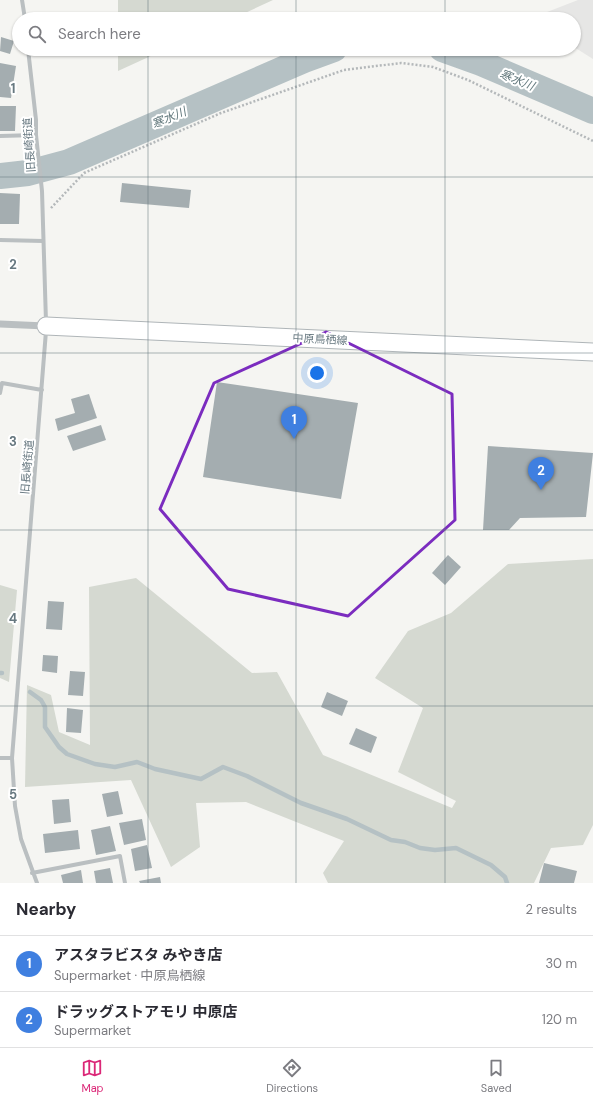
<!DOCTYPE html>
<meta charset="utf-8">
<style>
body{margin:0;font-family:"DM Sans","Noto Sans JP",sans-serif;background:#f2f2f3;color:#2b2b33}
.you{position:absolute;left:317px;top:373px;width:14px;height:14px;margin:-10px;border:3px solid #fff;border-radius:50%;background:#1a73e8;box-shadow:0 0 0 6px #1a73e833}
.badge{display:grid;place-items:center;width:26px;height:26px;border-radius:50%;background:#db2777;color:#fff;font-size:13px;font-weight:700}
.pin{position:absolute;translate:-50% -33px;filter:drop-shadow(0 1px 2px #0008)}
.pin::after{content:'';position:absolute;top:21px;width:14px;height:12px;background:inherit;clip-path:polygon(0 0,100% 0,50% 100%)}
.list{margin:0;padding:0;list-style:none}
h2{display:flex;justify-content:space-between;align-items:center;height:52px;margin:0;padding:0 16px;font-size:17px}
h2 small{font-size:13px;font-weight:400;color:#7c7c81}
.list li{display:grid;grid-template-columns:26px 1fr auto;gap:12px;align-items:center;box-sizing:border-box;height:56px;padding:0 16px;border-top:1px solid #e1e1e2}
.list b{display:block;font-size:15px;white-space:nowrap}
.list p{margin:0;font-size:13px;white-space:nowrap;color:#7c7c81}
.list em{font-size:13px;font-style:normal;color:#7c7c81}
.icon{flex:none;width:22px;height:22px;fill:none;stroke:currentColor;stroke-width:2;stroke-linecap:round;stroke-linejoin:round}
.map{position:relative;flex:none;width:593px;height:883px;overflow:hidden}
.search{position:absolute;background:#fff;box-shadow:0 1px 3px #0004;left:12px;right:12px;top:12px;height:44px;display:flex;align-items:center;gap:10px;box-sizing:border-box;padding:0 14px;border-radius:22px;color:#7c7c81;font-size:15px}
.sheet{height:164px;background:#fff}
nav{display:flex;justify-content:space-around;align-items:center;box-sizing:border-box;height:56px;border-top:1px solid #e1e1e2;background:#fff;font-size:11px;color:#7c7c81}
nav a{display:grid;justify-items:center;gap:2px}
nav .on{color:#db2777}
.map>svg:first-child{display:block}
</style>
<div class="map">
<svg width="593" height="883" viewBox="0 0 593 883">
<rect width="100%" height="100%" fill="#f5f5f2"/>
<path fill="#e6e6e5" d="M 578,0 L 593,0 L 593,59 L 574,47 L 574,19 L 529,19 Z"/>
<path fill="#d5d9d1" d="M 118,0 L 273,0 L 232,19 L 118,19 Z
M 118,49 L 166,49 L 118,71 Z
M 593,559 L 593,825 L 583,845 L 551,848 L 534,883 L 328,883 L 323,873 L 344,841 L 246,802 L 196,803 L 200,847 L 171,867 L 131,780 L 25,787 L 27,685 L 51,695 L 59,732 L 90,745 L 89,587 L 136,578 L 252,673 L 277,672 L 323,755 L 452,808 L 456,801 L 398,772 L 423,708 L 375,678 L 408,631 L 451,613 L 508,564 Z
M 0,585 L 17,590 L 9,682 L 0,678 Z"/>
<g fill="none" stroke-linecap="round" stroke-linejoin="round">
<path stroke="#b5c1c4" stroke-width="4.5" d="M 0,673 L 2,673
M 30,692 L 41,700 L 45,707 L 45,727 L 59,747 L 67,754 L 95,764 L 115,767 L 137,762 L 155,769 L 201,779 L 223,767 L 247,776 L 301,803 L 347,819 L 391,840 L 405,842 L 420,848 L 435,850 L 456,848 L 491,865 L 505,877 L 507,883"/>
<path stroke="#b5c1c4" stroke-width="26" d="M 442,49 L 481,63 L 593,111
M 0,176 L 28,173 L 69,162 L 304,60 L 334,49"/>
</g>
<path fill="#a4adb0" d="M 1,37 L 14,41 L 10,54 L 0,51 Z
M 0,63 L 16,66 L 11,98 L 0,97 Z
M 0,106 L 16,106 L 15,131 L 0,131 Z
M 122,183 L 191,190 L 189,208 L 120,202 Z
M 0,193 L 20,194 L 19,224 L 0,224 Z
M 217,382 L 358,403 L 341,499 L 203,477 Z
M 89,394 L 97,418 L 58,431 L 55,419 L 75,413 L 71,399 Z
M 101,425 L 106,440 L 73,451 L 67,436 Z
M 488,446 L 593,453 L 586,517 L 520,518 L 509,530 L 483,530 Z
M 448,555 L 461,567 L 445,585 L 432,573 Z
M 48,601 L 64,602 L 62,630 L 46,629 Z
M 43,655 L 58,656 L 57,673 L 42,671 Z
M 70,671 L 85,672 L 83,696 L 68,695 Z
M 327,692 L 348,701 L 342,716 L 321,707 Z
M 67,708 L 83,710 L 81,733 L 66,732 Z
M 356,728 L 377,737 L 371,753 L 349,744 Z
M 118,791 L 123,814 L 107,817 L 102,794 Z
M 69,799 L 71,822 L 54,824 L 52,800 Z
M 142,819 L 146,840 L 124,845 L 119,823 Z
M 110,826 L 116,851 L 96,855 L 91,830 Z
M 78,830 L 80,849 L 45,853 L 43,834 Z
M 147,845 L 152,868 L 135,871 L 131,849 Z
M 544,863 L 577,871 L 574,883 L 539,883 Z
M 110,868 L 113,883 L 96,883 L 94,871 Z
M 81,870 L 83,883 L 63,883 L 61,875 Z
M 160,877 L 161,883 L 140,883 L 139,881 Z"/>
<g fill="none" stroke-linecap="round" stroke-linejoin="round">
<defs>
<path id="secondary" d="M 46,326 L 593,352"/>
</defs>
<use href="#secondary" stroke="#afb5b8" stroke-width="19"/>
<path stroke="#b4b8ba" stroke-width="2.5" stroke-dasharray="2 2" stroke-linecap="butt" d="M 51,208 L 84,173 L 221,113 L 344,70 L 401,63 L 433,67 L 468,80 L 593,141"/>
<path stroke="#babfc1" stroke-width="4" d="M 22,0 L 25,19
M 28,49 L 36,120 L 36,135 L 42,191 L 46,322
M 0,136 L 36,135
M 0,240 L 43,241
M 0,393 L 2,383 L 42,390
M 0,758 L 12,758
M 32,873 L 120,856 L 125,883
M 37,883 L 21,839 L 15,806 L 12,758 L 46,331"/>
<path stroke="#babfc1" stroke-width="7" d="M 0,324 L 46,326"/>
<use href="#secondary" stroke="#fff" stroke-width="17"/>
</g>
<path fill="none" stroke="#7b2cbf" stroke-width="3" stroke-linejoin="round" d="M 326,332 L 452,394 L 455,520 L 348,616 L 228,589 L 160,509 L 214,383 Z"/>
<path fill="none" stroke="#677880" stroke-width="1" stroke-opacity="0.55" d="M 148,0 L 148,19M 296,0 L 296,19M 445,0 L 445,19M 148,49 L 148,883M 296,49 L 296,883M 445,49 L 445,883M 0,177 L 593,177M 0,353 L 593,353M 0,530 L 593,530M 0,706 L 593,706"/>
<g text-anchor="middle" stroke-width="4" stroke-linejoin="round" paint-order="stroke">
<g font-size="11" fill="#677880" stroke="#fff">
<text transform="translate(29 145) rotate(-94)" y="4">旧長崎街道</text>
<text transform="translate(320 339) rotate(3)" y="4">中原鳥栖線</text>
<text transform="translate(27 467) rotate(-85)" y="4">旧長崎街道</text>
</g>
<g font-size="12" font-style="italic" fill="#63797d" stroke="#fff">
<text transform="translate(517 80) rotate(22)" y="4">寒水川</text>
<text transform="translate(169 118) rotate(-23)" y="4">寒水川</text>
</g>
</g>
<g font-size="13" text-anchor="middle" font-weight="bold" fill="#677880" stroke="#fff" stroke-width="4" stroke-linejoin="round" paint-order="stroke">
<text x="13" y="93">1</text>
<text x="13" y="269">2</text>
<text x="13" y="446">3</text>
<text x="13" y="623">4</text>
<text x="13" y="799">5</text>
</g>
</svg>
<div class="you"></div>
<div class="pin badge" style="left:294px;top:439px;background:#3f7fe0">1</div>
<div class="pin badge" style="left:541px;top:490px;background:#3f7fe0">2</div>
<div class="search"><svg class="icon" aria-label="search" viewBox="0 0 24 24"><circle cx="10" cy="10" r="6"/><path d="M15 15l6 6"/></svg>Search here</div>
</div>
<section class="sheet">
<h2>Nearby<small>2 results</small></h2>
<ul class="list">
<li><span class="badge" style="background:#3f7fe0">1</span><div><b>アスタラビスタ みやき店</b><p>Supermarket · 中原鳥栖線</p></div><em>30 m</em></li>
<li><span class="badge" style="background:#3f7fe0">2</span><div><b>ドラッグストアモリ 中原店</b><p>Supermarket</p></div><em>120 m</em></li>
</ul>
</section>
<nav>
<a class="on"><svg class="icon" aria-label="map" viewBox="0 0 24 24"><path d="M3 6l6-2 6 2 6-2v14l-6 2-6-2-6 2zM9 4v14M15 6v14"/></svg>Map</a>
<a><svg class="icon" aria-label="directions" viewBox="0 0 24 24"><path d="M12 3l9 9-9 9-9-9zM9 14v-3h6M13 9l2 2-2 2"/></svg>Directions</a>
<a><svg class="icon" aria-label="saved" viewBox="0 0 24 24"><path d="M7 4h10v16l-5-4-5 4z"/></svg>Saved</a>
</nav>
